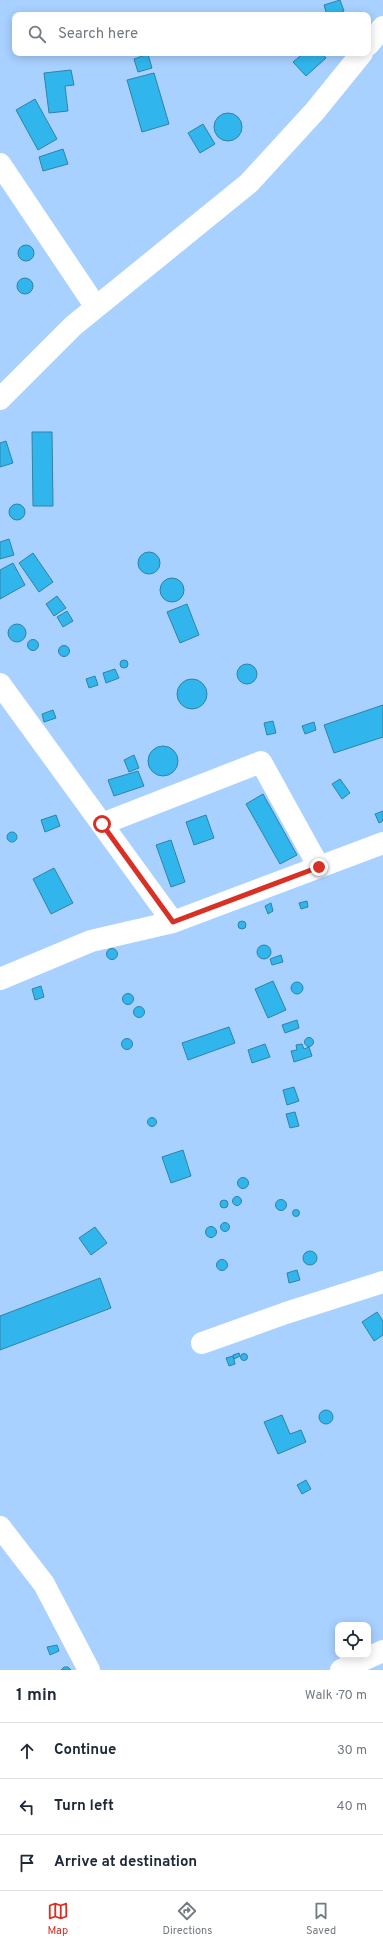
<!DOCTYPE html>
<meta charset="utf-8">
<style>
body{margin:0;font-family:Overpass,sans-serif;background:#f6f6f7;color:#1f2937}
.controls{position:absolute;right:12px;bottom:12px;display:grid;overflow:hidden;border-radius:8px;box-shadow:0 2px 10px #0003}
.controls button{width:36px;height:36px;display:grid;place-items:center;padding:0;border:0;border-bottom:1px solid #e0e1e3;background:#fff;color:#1f2937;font:20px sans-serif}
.stop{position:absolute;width:12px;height:12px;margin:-9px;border:3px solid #d93025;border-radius:50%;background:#fff}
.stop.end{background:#d93025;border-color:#fff;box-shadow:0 1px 4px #0008}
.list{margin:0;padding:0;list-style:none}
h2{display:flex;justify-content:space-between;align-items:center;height:52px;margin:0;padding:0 16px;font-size:17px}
h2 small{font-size:13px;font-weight:400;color:#747a83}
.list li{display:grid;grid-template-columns:26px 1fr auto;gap:12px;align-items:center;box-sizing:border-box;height:56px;padding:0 16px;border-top:1px solid #e0e1e3}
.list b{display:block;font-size:15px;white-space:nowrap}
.list em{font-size:13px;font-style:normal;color:#747a83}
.icon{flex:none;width:22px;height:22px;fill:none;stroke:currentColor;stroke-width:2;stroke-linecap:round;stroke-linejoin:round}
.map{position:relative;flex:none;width:383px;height:1670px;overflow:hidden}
.search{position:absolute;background:#fff;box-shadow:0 2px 10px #0003;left:12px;right:12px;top:12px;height:44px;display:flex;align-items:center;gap:10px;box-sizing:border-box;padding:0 14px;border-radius:8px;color:#747a83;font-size:15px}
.sheet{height:220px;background:#fff}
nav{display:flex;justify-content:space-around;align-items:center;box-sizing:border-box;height:56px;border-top:1px solid #e0e1e3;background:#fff;font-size:11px;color:#747a83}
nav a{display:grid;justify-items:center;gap:2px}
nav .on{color:#d93025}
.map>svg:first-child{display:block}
</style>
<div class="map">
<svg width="383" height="1670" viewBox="0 0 383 1670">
<rect width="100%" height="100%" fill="#a8d1ff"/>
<path fill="#30b6ed" stroke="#3082a7" d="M 340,0 L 344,11 L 335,15 L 327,15 L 324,5 Z
M 304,53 L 322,53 L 326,58 L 306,76 L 293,62 Z
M 148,54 L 152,68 L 138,72 L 134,59 Z
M 71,70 L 74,85 L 65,86 L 68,111 L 49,113 L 44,73 Z
M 154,73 L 169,124 L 142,132 L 127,80 Z
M 35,99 L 57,139 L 38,150 L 16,110 Z
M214 127a14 14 0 1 1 28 0a14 14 0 1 1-28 0Z
M 203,124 L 215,144 L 200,153 L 188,133 Z
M 63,149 L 68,164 L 43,171 L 39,157 Z
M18 253a8 8 0 1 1 16 0a8 8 0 1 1-16 0Z
M17 286a8 8 0 1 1 16 0a8 8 0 1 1-16 0Z
M 32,432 L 52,432 L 53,506 L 33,506 Z
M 6,441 L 13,463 L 0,467 L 0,443 Z
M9 512a8 8 0 1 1 16 0a8 8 0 1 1-16 0Z
M 9,539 L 14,555 L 0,559 L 0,542 Z
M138 563a11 11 0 1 1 22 0a11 11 0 1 1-22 0Z
M 33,553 L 53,582 L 39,592 L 19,563 Z
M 13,563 L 25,585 L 0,599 L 0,570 Z
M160 590a12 12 0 1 1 24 0a12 12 0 1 1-24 0Z
M 57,596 L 66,608 L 54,616 L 46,604 Z
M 187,604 L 199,635 L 180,643 L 167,612 Z
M 67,611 L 73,621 L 63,627 L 57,617 Z
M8 633a9 9 0 1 1 18 0a9 9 0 1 1-18 0Z
M27.5 645a5.5 5.5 0 1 1 11 0a5.5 5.5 0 1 1-11 0Z
M58.5 651a5.5 5.5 0 1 1 11 0a5.5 5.5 0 1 1-11 0Z
M120 664a4 4 0 1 1 8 0a4 4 0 1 1-8 0Z
M237 674a10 10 0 1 1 20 0a10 10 0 1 1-20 0Z
M 115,669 L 119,678 L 106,683 L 103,673 Z
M 95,676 L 98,685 L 89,688 L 86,679 Z
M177 694a15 15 0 1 1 30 0a15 15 0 1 1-30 0Z
M 383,705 L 383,737 L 334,753 L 324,725 Z
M 53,710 L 56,718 L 44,722 L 42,714 Z
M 273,721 L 276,733 L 267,735 L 264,723 Z
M 314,722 L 316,730 L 305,734 L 302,726 Z
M148 761a15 15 0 1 1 30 0a15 15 0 1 1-30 0Z
M 134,755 L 139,768 L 129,772 L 124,760 Z
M 138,771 L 144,786 L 114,796 L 108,780 Z
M 340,779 L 350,793 L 342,799 L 332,784 Z
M 263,794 L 297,855 L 280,864 L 246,804 Z
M 383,811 L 383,821 L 379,823 L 375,814 Z
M 56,815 L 60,826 L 45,832 L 41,820 Z
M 206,815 L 214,838 L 194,845 L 186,822 Z
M7 837a5 5 0 1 1 10 0a5 5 0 1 1-10 0Z
M 171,840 L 185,882 L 171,887 L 156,845 Z
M 54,868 L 73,903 L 51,914 L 33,879 Z
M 307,901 L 308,907 L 301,909 L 299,903 Z
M 271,903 L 273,911 L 268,914 L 265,906 Z
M238 925a4 4 0 1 1 8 0a4 4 0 1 1-8 0Z
M257 952a7 7 0 1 1 14 0a7 7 0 1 1-14 0Z
M106.5 954a5.5 5.5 0 1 1 11 0a5.5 5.5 0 1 1-11 0Z
M 281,955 L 283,962 L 272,965 L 270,959 Z
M 273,981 L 286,1010 L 268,1018 L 255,989 Z
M291 988a6 6 0 1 1 12 0a6 6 0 1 1-12 0Z
M 41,986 L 44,997 L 35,1000 L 32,989 Z
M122.5 999a5.5 5.5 0 1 1 11 0a5.5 5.5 0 1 1-11 0Z
M133.5 1012a5.5 5.5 0 1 1 11 0a5.5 5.5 0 1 1-11 0Z
M 297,1020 L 299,1028 L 285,1033 L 282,1025 Z
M 229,1027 L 235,1043 L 188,1060 L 182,1043 Z
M304.5 1042a4.5 4.5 0 1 1 9 0a4.5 4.5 0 1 1-9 0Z
M121.5 1044a5.5 5.5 0 1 1 11 0a5.5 5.5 0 1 1-11 0Z
M 265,1044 L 270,1057 L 252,1063 L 248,1050 Z
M 302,1044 L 304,1049 L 309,1047 L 312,1056 L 294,1062 L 291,1051 L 297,1050 L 296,1045 Z
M 294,1087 L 299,1101 L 287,1105 L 283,1090 Z
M 295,1112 L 299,1126 L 290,1128 L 286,1114 Z
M147.5 1122a4.5 4.5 0 1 1 9 0a4.5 4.5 0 1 1-9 0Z
M 183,1150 L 191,1176 L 171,1183 L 162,1157 Z
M237.5 1183a5.5 5.5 0 1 1 11 0a5.5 5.5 0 1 1-11 0Z
M232.5 1201a4.5 4.5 0 1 1 9 0a4.5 4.5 0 1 1-9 0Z
M275.5 1205a5.5 5.5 0 1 1 11 0a5.5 5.5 0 1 1-11 0Z
M220 1204a4 4 0 1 1 8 0a4 4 0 1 1-8 0Z
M292.5 1213a3.5 3.5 0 1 1 7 0a3.5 3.5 0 1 1-7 0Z
M220.5 1227a4.5 4.5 0 1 1 9 0a4.5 4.5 0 1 1-9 0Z
M205.5 1232a5.5 5.5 0 1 1 11 0a5.5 5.5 0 1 1-11 0Z
M 95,1227 L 107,1243 L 91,1255 L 79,1238 Z
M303 1258a7 7 0 1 1 14 0a7 7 0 1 1-14 0Z
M216.5 1265a5.5 5.5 0 1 1 11 0a5.5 5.5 0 1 1-11 0Z
M 297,1270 L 300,1280 L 289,1283 L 287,1273 Z
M 100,1278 L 111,1308 L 0,1350 L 0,1316 Z
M 377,1312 L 383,1321 L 383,1335 L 374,1341 L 362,1322 Z
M 239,1353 L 240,1356 L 234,1359 L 233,1355 Z
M240.5 1357a3.5 3.5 0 1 1 7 0a3.5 3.5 0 1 1-7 0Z
M 233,1356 L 235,1364 L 229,1366 L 226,1358 Z
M319 1417a7 7 0 1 1 14 0a7 7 0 1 1-14 0Z
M 282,1415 L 290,1434 L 301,1430 L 306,1442 L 278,1454 L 264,1422 Z
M 306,1480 L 311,1489 L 302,1494 L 297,1485 Z
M 57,1645 L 59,1651 L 50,1655 L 47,1647 Z
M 64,1667 L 68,1667 L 71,1670 L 61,1670 Z"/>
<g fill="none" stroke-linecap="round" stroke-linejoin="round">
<path stroke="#fff" stroke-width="22" d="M 368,45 L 383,27
M 0,164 L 96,307
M 0,399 L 73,326 L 249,183 L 315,111 L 362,53
M 0,684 L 173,922
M 102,824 L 261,762 L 319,867
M 0,979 L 91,941 L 173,922 L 383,843
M 202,1343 L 286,1313 L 383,1282
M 0,1527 L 44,1584 L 89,1670
M 341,1670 L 383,1651"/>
</g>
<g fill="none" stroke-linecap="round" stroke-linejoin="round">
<path stroke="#d93025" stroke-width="5" d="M 102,824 L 173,922 L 319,867"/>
</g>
</svg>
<div class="controls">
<button><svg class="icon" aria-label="locate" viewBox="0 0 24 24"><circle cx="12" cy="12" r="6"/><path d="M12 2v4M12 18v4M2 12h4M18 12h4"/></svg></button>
</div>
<div class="stop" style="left:102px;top:824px"></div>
<div class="stop end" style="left:319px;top:867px"></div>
<div class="search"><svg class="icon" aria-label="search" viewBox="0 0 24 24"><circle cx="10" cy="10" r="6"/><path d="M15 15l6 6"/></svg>Search here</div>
</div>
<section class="sheet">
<h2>1 min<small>Walk · 70 m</small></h2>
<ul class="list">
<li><svg class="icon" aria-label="ahead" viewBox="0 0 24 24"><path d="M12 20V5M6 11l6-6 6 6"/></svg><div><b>Continue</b></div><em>30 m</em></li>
<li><svg class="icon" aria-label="left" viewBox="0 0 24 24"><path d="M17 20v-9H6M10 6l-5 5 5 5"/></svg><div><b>Turn left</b></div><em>40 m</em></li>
<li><svg class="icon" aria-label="arrive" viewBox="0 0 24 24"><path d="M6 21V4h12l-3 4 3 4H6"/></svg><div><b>Arrive at destination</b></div></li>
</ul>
</section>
<nav>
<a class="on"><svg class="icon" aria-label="map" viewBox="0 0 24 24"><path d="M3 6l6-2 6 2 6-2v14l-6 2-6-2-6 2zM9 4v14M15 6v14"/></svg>Map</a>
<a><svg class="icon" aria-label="directions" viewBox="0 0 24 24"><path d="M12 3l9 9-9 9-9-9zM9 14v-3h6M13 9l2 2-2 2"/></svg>Directions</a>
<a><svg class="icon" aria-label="saved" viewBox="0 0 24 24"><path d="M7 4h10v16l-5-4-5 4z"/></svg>Saved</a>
</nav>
